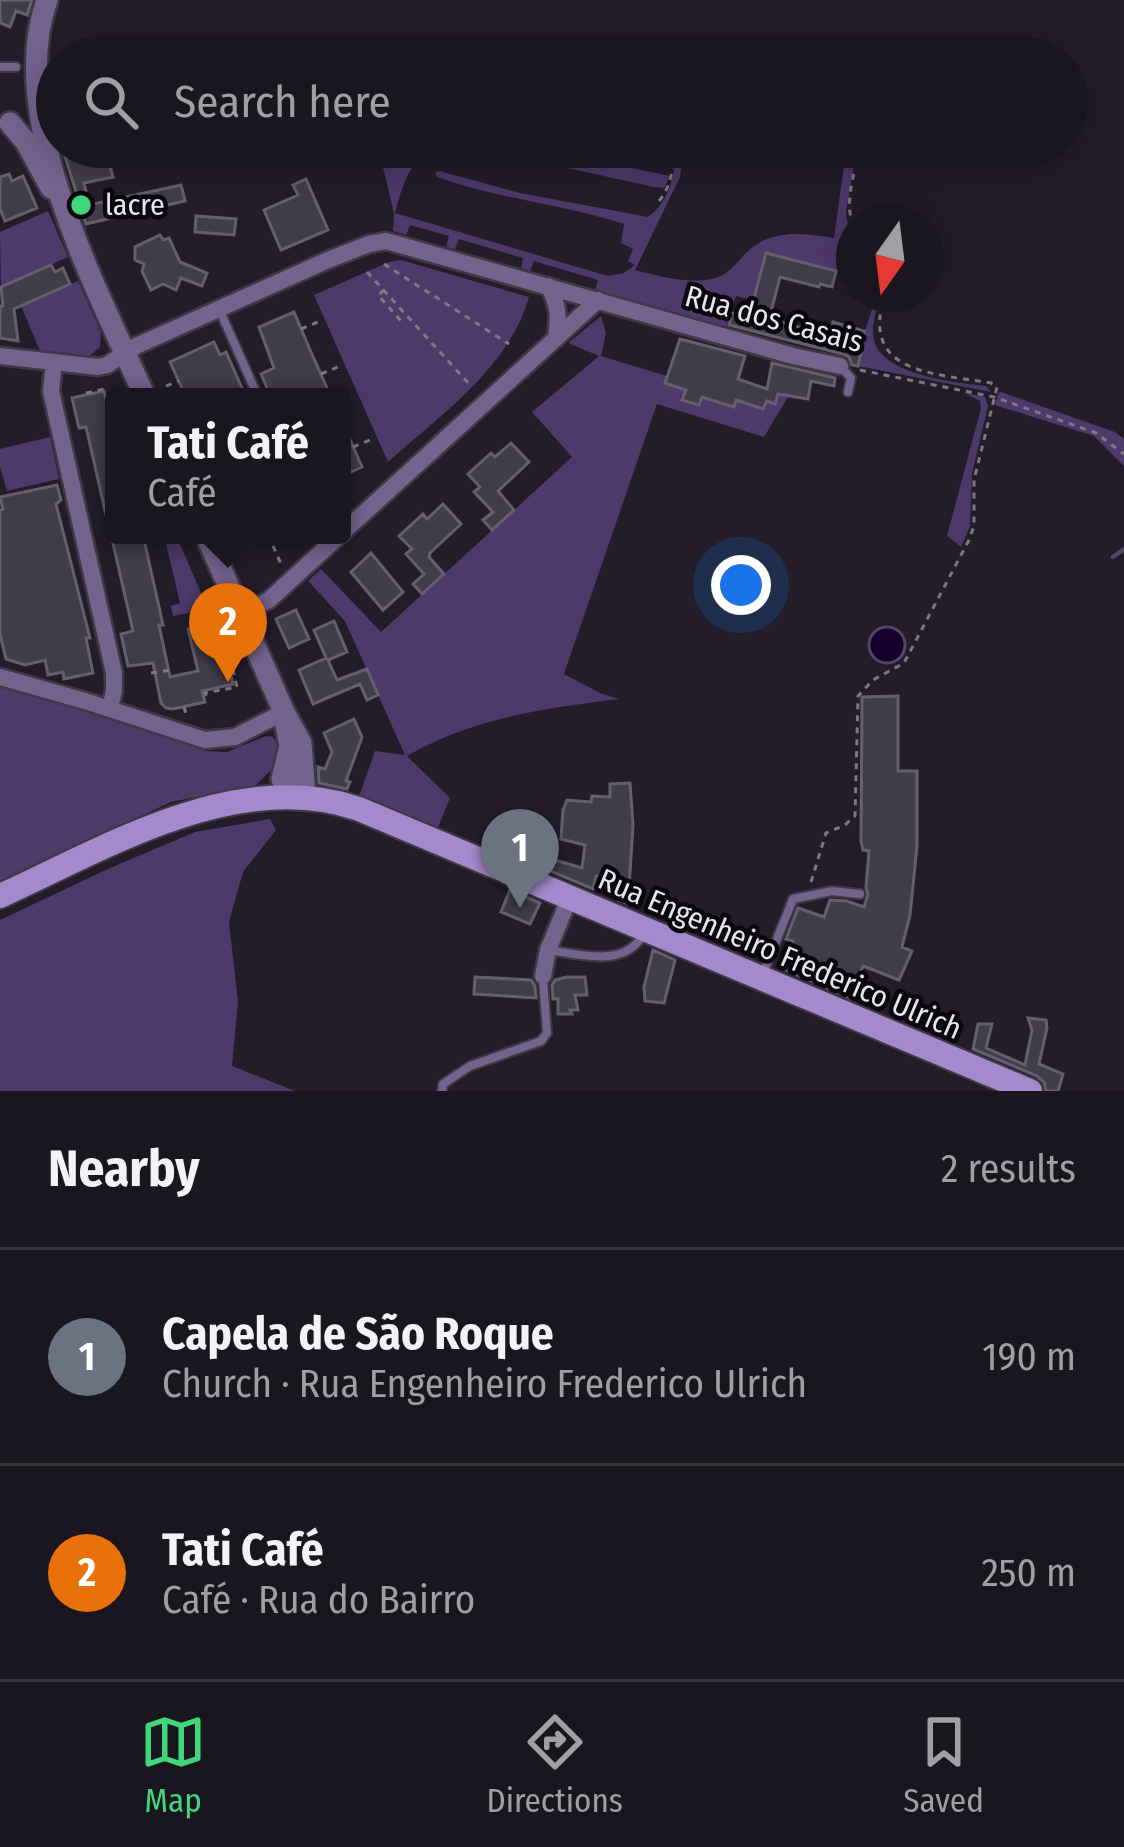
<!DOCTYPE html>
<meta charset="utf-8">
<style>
body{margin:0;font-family:"Fira Sans Condensed",sans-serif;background:#231f28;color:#f1f3f6}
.compass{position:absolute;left:836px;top:204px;width:108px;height:108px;border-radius:50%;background:#1a161f;box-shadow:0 6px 30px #0003;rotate:194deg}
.you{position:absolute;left:741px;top:585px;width:42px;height:42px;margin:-30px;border:9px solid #fff;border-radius:50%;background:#1a73e8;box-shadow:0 0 0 18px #1a73e833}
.badge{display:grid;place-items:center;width:78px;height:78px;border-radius:50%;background:#40d77c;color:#fff;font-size:39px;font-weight:700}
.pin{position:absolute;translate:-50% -99px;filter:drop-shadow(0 3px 6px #0008)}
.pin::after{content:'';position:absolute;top:63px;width:42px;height:36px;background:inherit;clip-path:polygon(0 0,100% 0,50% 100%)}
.popup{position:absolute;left:105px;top:388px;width:246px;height:156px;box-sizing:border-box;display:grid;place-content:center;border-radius:12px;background:#1a161f;filter:drop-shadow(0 3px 9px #0005);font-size:39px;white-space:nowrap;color:#9f9fa4}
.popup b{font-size:45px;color:#f1f3f6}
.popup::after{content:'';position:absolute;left:50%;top:100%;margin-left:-24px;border:24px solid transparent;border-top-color:#1a161f}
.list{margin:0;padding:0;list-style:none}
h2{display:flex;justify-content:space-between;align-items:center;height:156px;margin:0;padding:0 48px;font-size:51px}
h2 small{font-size:39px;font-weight:400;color:#9f9fa4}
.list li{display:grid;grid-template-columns:78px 1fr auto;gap:36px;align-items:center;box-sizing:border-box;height:216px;padding:0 48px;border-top:3px solid #38353d}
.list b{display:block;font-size:45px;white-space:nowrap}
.list p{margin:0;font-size:39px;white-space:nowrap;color:#9f9fa4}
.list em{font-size:39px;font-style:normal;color:#9f9fa4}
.icon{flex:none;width:66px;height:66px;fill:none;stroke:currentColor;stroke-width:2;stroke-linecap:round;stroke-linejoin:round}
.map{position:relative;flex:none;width:1124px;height:1091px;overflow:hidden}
.search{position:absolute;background:#1a161f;box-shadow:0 6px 30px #0003;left:36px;right:36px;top:36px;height:132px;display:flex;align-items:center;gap:30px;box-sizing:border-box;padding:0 42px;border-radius:66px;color:#9f9fa4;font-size:45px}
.sheet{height:588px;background:#1a161f}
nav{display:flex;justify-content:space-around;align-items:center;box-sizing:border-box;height:168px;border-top:3px solid #38353d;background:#1a161f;font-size:33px;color:#9f9fa4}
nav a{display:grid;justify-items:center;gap:6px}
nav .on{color:#40d77c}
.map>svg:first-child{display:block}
</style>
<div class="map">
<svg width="1124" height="1091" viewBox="0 0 1124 1091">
<rect width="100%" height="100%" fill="#221d29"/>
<path fill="#4e396b" d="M 378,147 L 563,147 L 632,168 L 670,176 L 664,188 L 654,187 C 612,179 455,138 424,156 C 407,166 400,195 395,213 L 608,276 L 624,273 L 635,265 L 628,261 L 633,249 L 621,243 L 624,224 C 563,204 498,199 437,177 L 435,173 L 439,171 L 520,193 L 648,217 C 671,200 674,174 678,147 L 684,147 L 680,177 L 635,270 C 659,276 693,286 718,277 C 730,273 737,262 746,253 C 772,228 801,233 834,238 L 846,151 L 853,148 L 856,152 L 846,212 L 847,221 L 854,233 L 854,276 L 766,253 L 753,300 L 736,296 L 726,328 L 595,290 L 598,280 L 534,261 L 530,271 L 521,268 L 523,258 L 459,239 L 455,249 L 446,247 L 449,236 L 410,225 L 406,235 L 393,231 L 394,213 Z
M 48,211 L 68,257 L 1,287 L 0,232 Z
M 401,260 L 529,297 C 508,369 441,414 388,462 L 314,295 L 389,262 Z
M 78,281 L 101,333 L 100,347 L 88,357 L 40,351 L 21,306 Z
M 877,294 L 881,294 C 877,309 870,326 874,341 C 884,375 956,383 986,386 L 991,392 L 858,366 L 861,354 L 858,352 Z
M 601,316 L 606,333 L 601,356 L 667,376 L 666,383 L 685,390 L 683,401 L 699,405 L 704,389 L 710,400 L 733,407 L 736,400 L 763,409 L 767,401 L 775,403 L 778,394 L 788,397 L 764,437 L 657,404 L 564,674 L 602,694 L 619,699 C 547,708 471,718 407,756 L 450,798 L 436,832 L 358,799 L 375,751 L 405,755 L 345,621 L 308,581 L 321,569 L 381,632 L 572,457 L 532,412 L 599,356 L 568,343 Z
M 1001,392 L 1115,432 L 1124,439 L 1124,466 L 1094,436 L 995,405 L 998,393 Z
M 964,393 L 985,397 L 988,406 L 972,473 L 970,526 L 961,547 L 947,536 L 981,408 L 980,401 Z
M 50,437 L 59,479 L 7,491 L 0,467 L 0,449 Z
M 164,535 L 176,535 L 205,602 L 214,608 L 173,616 L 171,606 L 180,603 Z
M 0,685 L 126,722 L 205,751 L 227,752 L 266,736 L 273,737 L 280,748 L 276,765 L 256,785 L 171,802 L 0,881 Z
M 270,819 L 276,830 L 243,872 L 229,922 L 238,1001 L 232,1066 L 295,1091 L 0,1091 L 0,920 L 110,868 L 195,832 Z"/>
<path fill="#14002a" stroke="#544565" stroke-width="3" d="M869 645a18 18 0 1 1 36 0a18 18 0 1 1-36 0Z"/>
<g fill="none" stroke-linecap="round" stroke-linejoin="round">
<path stroke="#544565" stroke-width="4.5" d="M 1113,557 L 1124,549"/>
</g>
<path fill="#413c49" stroke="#645f6d" stroke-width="3" d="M 0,0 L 32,0 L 27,15 L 16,11 L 10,27 L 0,23 Z
M 86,147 L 116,147 L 119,164 L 110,166 L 113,177 L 84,183 L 89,205 L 181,185 L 185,201 L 86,224 L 63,150 Z
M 9,174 L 12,181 L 23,176 L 37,208 L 5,221 L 0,209 L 0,177 Z
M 306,179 L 328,230 L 281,250 L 264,210 L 298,195 L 293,185 Z
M 196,216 L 236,219 L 234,235 L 195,232 Z
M 160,235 L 163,240 L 169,238 L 180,262 L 207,273 L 202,286 L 181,278 L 176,290 L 163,284 L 151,290 L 142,271 L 144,264 L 135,260 L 135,247 Z
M 766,253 L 836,271 L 832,287 L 820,284 L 819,287 L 780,277 L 769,319 L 806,329 L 805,334 L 831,338 L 833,322 L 864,331 L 858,352 L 861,353 L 858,366 L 852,365 L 849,357 L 843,354 L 729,325 L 732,313 L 749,317 Z
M 51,265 L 55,272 L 63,268 L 70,284 L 14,309 L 18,341 L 0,338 L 0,306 L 3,306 L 1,287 Z
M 294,312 L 311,352 L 331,397 L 271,397 L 261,374 L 274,368 L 259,327 Z
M 680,339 L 745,356 L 738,379 L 767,389 L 772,363 L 835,378 L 834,386 L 811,381 L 808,399 L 778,394 L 775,404 L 767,401 L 763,409 L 736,400 L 734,407 L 702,397 L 699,405 L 682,400 L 686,390 L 665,383 Z
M 214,342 L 220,355 L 226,352 L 246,397 L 186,397 L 170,362 Z
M 104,391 L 111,421 L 114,420 L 114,527 L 109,528 L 86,427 L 79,428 L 72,398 Z
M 342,421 L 362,467 L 342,476 Z
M 511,443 L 529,462 L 498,491 L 514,510 L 492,530 L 483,520 L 493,512 L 474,492 L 480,487 L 468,474 L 491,453 L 495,457 Z
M 57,485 L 61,500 L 56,504 L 90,638 L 86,638 L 93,673 L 64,679 L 63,672 L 48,675 L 45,660 L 25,665 L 6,659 L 0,634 L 0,510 L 3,509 L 0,497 Z
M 443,504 L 461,524 L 430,553 L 429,557 L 444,574 L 422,594 L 413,584 L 424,574 L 406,554 L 412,549 L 399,536 L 423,514 L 427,519 Z
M 129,535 L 143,535 L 163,625 L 159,625 L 170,677 L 198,671 L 188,629 L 219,623 L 233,684 L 202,691 L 205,702 L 173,709 L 166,708 L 161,703 L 153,663 L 128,666 L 121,634 L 133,631 L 112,539 Z
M 371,553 L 403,592 L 383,610 L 351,572 Z
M 296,610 L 309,639 L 289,648 L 276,619 Z
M 334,621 L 347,652 L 328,660 L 337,680 L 367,669 L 378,695 L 367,700 L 360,684 L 313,704 L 299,670 L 326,658 L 314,630 Z
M 898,696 L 898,771 L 917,771 L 917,846 L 910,915 L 902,947 L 912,951 L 899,980 L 863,966 L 850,998 L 781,968 L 793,941 L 786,939 L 798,908 L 824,917 L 830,900 L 847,901 L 864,907 L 868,894 L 866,888 L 869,851 L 863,850 L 861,841 L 862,697 Z
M 354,719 L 362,737 L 346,781 L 350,782 L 347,789 L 319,783 L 318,767 L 325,769 L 332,752 L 324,733 Z
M 630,783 L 633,825 L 628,904 L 618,900 L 620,880 L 596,876 L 593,889 L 512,855 L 515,848 L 582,868 L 585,845 L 561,839 L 563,810 L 567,800 L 591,802 L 592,796 L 610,797 L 610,784 Z
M 510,890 L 540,903 L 530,924 L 501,912 Z
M 653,950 L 675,960 L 664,1003 L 645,1001 L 644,987 Z
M 475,977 L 531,980 L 535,986 L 536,998 L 474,994 Z
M 567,977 L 585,977 L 587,995 L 575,995 L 578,1010 L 570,1010 L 572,1014 L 558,1014 L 558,999 L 553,999 L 552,985 L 555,980 Z
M 1028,1018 L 1046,1020 L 1047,1028 L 1039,1064 L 1063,1074 L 1058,1091 L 1046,1091 L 1044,1082 L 1037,1076 L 973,1049 L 978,1024 L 992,1024 L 986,1048 L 1025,1065 L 1032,1030 Z"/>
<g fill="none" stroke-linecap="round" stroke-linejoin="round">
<defs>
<path id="service" d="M 0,67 L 16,67
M 220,311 L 258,397
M 841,367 L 851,378 L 848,392
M 549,950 C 582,955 626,968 644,933
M 763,974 L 793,899 L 832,891 L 860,894
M 442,1091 L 443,1084 L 470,1066 L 541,1041 L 547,1033 L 543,979"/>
<path id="minor" d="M 548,286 C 559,305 559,317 556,338
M 0,356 L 98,367 L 107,365 L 136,346 L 328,260 L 369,244 L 386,241 L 793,356 L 840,366
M 54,362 L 51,391 L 114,673 L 114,691 L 110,708
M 342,533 L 598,300
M 241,615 L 269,600 L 340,535
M 0,677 L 85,701 L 205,740 L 235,737 L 284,712
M 543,976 L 548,950 L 569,899"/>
<path id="tertiary" d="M 47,0 C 5,118 97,289 145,397
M 10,123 L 26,142 L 51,188
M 206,535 L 284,712 L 301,743 L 305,796
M 286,725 L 290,746 L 282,779 L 293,796"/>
<path id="secondary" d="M 0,896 C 107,847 238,767 359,809 L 1030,1091"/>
</defs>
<use href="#service" stroke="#3e3945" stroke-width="12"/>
<use href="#minor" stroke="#3e3945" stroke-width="21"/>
<use href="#tertiary" stroke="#3e3945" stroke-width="26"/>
<use href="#secondary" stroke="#3e3945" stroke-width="28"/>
<path stroke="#7d7983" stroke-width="3" stroke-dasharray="6 6" stroke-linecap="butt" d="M 851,57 L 861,54 L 870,57
M 659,201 C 672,185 673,167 675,147
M 854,227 C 843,204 855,172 860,147
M 384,264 L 509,344
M 367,272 L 471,386
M 384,290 L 378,295 L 401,321 L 399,323
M 301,329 L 318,322
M 860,370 L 994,397 L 1096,433 L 1124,454
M 321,374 L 338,367
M 166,386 L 179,381
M 86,393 L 104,389 L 106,393
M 342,402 L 352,398
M 353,447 L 370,440
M 273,546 L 281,564
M 151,673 L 172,670
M 206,696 L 205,693 L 237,687 L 228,648 L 232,646
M 184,707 L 186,714
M 811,882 L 826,833 L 845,825 L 855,816 L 858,696 L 873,680 L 904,663 L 969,540 L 974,526 L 974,480 L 997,387 L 991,383 C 933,373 859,374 885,294"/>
<use href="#service" stroke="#74638d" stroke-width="8"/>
<use href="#minor" stroke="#74638d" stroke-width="16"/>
<use href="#tertiary" stroke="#74638d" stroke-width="21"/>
<use href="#secondary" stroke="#a48acc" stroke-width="24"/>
</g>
<circle fill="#40d77c" stroke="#0a080e" stroke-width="4.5" cx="81" cy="205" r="12"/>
<g text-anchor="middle" stroke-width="9" stroke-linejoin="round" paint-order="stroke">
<g font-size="30" fill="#e8e5ee" stroke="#0a080e" text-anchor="start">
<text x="105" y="215">lacre</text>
</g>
<g font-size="30" fill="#e8e5ee" stroke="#0a080e">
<text transform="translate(774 319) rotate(15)" y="10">Rua dos Casais</text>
<text transform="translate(780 954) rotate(23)" y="10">Rua Engenheiro Frederico Ulrich</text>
</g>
</g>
</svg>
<svg class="compass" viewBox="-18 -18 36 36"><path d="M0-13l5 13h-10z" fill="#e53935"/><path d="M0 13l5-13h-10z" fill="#9f9fa4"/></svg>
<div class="you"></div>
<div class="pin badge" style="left:520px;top:908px;background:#6b7280">1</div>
<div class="pin badge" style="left:228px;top:682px;background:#e8710a">2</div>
<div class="popup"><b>Tati Café</b>Café</div>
<div class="search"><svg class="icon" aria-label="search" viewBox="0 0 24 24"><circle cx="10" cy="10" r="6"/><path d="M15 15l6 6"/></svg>Search here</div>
</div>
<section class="sheet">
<h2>Nearby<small>2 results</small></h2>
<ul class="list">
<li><span class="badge" style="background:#6b7280">1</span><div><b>Capela de São Roque</b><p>Church · Rua Engenheiro Frederico Ulrich</p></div><em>190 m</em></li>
<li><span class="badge" style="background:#e8710a">2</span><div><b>Tati Café</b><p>Café · Rua do Bairro</p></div><em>250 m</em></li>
</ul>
</section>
<nav>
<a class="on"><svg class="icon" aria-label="map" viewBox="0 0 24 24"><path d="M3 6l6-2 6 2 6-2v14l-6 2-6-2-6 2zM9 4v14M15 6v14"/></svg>Map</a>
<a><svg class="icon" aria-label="directions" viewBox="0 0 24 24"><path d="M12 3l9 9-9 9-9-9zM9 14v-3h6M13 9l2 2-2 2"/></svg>Directions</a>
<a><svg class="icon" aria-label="saved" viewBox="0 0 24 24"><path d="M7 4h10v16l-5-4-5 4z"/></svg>Saved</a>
</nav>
